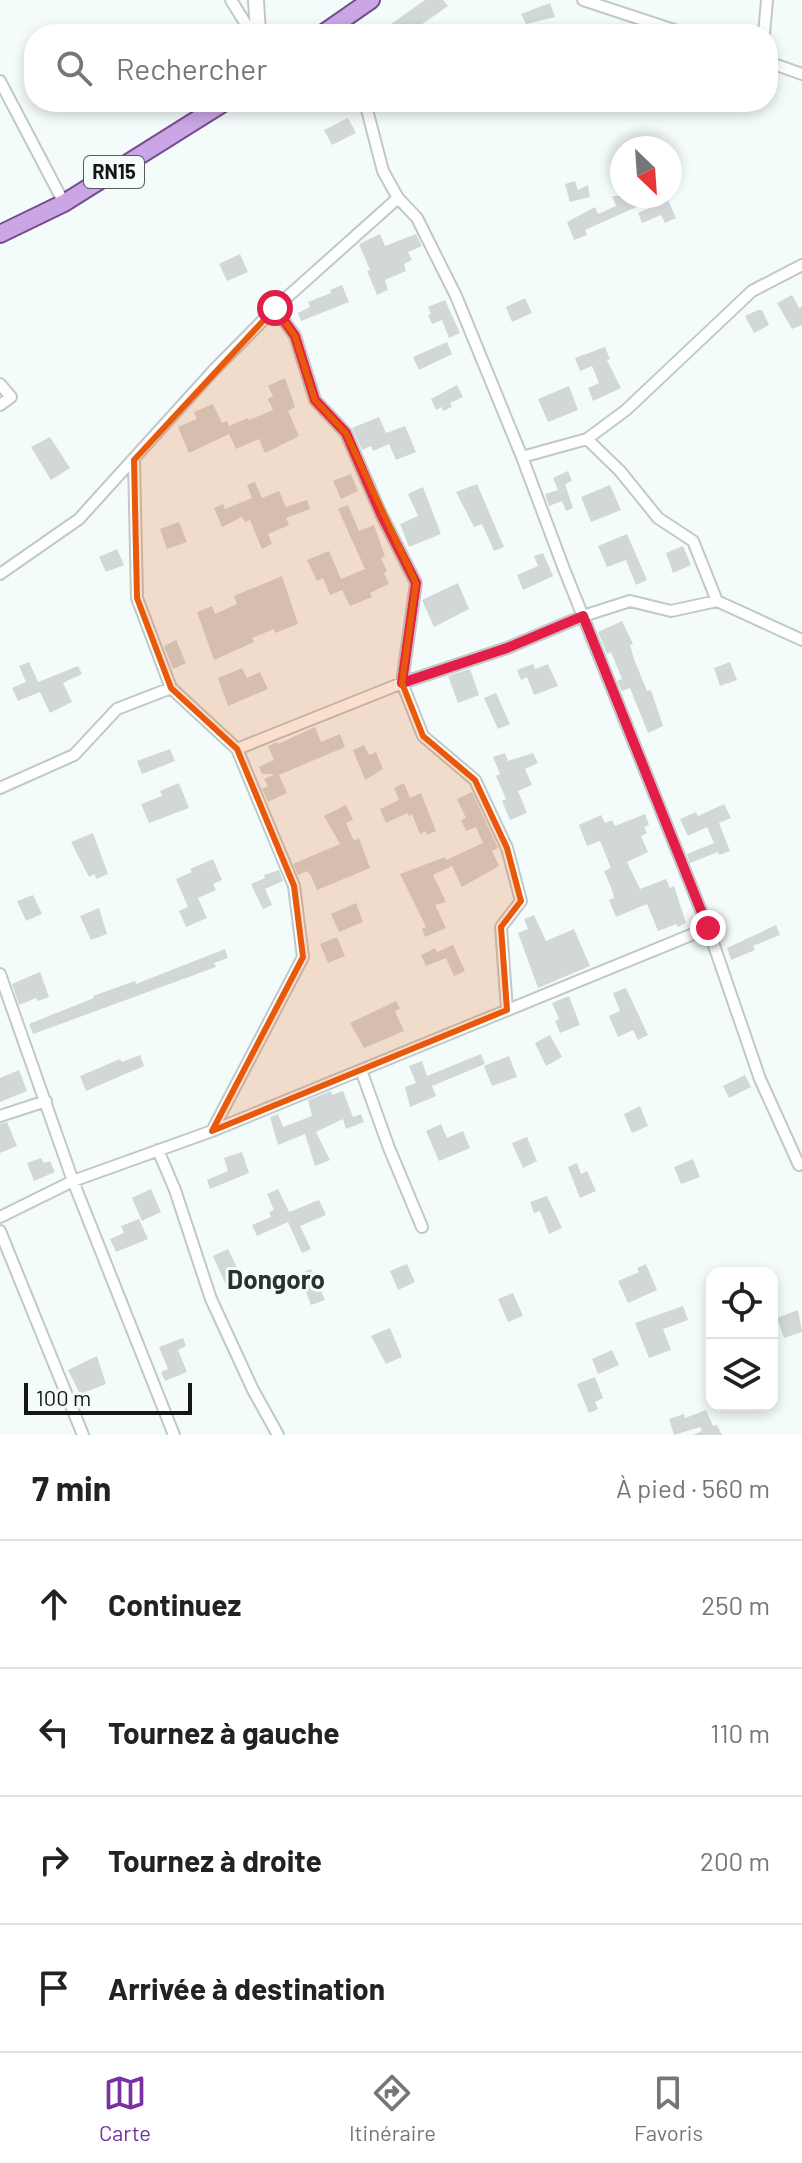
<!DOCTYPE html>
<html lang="fr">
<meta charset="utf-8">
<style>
body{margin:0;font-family:Barlow,sans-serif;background:#f2f2f2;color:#222}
.controls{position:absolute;right:24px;bottom:24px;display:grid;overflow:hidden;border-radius:16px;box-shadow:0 4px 12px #0003}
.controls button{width:72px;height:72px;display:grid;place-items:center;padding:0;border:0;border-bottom:2px solid #e0e0e0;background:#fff;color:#222;font:40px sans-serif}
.compass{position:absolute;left:610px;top:136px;width:72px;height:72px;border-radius:50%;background:#fff;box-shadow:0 4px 12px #0003;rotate:155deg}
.scale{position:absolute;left:24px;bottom:20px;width:168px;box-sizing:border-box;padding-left:8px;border:4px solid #141716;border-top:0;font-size:22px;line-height:28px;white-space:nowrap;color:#141716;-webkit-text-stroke:6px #f4fcfb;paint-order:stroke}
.stop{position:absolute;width:24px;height:24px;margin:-18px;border:6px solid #e11d48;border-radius:50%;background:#fff}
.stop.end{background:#e11d48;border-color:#fff;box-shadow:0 2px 8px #0008}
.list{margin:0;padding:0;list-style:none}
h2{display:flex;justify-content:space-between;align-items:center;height:104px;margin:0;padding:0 32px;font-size:34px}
h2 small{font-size:26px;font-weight:400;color:#767676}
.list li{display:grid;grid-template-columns:52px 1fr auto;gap:24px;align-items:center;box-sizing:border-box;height:128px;padding:0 32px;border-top:2px solid #e0e0e0}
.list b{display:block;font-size:30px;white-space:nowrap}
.list em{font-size:26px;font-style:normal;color:#767676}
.icon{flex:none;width:44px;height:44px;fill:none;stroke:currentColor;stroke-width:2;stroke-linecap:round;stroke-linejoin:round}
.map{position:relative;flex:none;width:802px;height:1435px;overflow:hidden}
.search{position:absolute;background:#fff;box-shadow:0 4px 12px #0003;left:24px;right:24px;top:24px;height:88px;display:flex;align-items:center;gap:20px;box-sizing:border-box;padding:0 28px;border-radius:32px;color:#767676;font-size:30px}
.sheet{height:616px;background:#fff}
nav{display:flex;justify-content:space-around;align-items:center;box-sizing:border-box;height:112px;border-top:2px solid #e0e0e0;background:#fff;font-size:22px;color:#767676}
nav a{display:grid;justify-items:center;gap:4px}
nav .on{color:#7930a2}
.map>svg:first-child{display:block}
</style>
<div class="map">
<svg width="802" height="1435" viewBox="0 0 802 1435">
<rect width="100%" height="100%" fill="#f4fcfb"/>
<path fill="#d1d8d7" d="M 425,0 L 443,0 L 448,6 L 408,34 L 377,34 Z
M 550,3 L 555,17 L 526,24 L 521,14 Z
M 348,118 L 356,133 L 332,145 L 324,130 Z
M 575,181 L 578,190 L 588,185 L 590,197 L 570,202 L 565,184 Z
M 612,196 L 638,196 L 641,205 L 585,230 L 587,235 L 574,240 L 567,222 L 595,207 L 598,214 L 616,206 Z
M 668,200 L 676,218 L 665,223 L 661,215 L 642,223 L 638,213 Z
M 380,234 L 385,246 L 416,234 L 422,246 L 408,252 L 412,260 L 404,264 L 406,271 L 385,280 L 388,290 L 377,295 L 367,271 L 370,270 L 359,244 Z
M 240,254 L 248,272 L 227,281 L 219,264 Z
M 342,285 L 349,302 L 301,321 L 298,313 L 310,307 L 308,302 L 331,293 L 330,290 Z
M 792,295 L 799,308 L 802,307 L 802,325 L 792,329 L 777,303 Z
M 525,298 L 532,313 L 512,322 L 506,307 Z
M 445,300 L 460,333 L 449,338 L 442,320 L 432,324 L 428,315 L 431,314 L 428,307 Z
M 758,310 L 762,310 L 769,325 L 754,333 L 745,316 Z
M 447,342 L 452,354 L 419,370 L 413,357 Z
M 605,347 L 610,359 L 607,360 L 621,388 L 593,401 L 588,388 L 599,383 L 592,366 L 580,371 L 575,358 Z
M 285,378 L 295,407 L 288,411 L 299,436 L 265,453 L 259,439 L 236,449 L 229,434 L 189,453 L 178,427 L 197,419 L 194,412 L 213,404 L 222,423 L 227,421 L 229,426 L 248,418 L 249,420 L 273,410 L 268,399 L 273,396 L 268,386 Z
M 457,385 L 463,397 L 450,403 L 452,407 L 443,411 L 442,407 L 436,410 L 431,399 Z
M 569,386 L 578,410 L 548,422 L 538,399 Z
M 379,417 L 386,433 L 405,426 L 416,452 L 396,460 L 389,444 L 373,451 L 371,446 L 362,450 L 352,428 Z
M 50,437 L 70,468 L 51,480 L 31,447 Z
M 568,471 L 572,481 L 565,484 L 573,508 L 566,511 L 562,501 L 549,506 L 545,494 L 558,490 L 553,478 Z
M 351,474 L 358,491 L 341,499 L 333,481 Z
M 255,482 L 262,498 L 279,491 L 286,507 L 307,500 L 310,509 L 286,518 L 289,525 L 268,534 L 272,544 L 262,549 L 250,520 L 245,522 L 242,517 L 222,527 L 214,508 L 223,504 L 225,509 L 252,498 L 247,485 Z
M 477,484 L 504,547 L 494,551 L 482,524 L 474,527 L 456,492 Z
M 610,485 L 621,510 L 591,522 L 581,497 Z
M 423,487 L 441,534 L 409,547 L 400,524 L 418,516 L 408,494 Z
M 348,505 L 359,531 L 374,525 L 385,556 L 381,558 L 387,571 L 384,573 L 389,584 L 370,593 L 372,597 L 350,606 L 342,590 L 330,595 L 323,578 L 317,581 L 307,560 L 329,551 L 341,579 L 365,569 L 338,509 Z
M 179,522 L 187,542 L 167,549 L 160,529 Z
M 627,534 L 647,580 L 636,585 L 626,560 L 607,567 L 598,546 Z
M 683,546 L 691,565 L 673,573 L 666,553 Z
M 117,549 L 124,565 L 106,572 L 99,557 Z
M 543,553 L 553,576 L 523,590 L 517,575 L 538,566 L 534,556 Z
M 282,576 L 298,624 L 275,633 L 274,629 L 252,638 L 254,642 L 214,660 L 197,612 L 212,606 L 215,614 L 237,604 L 234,596 Z
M 458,583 L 469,609 L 434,627 L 422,600 Z
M 622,621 L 633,644 L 630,645 L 634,659 L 647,691 L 651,690 L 663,726 L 648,733 L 630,688 L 622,691 L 617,681 L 622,679 L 611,652 L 607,654 L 598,632 Z
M 176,640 L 186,663 L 173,669 L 164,646 Z
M 29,662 L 38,682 L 78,666 L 82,674 L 63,683 L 72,702 L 50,713 L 40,692 L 18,701 L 12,688 L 26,682 L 19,666 Z
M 730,662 L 737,680 L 720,686 L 714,668 Z
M 533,664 L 535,669 L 548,664 L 558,686 L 534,695 L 527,677 L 521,680 L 517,670 Z
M 242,668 L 247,678 L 260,672 L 268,689 L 228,706 L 218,678 Z
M 470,669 L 479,695 L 458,703 L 448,676 Z
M 496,693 L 510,724 L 498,729 L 484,698 Z
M 315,727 L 321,742 L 340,734 L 345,747 L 279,775 L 287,793 L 268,802 L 262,789 L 268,786 L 264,779 L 275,774 L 262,774 L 259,767 L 274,760 L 268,746 L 277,742 L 278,744 Z
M 364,745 L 369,755 L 376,752 L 383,769 L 365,780 L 353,750 Z
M 170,749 L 175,761 L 142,774 L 137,761 Z
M 505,753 L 508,761 L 533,753 L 538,763 L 525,769 L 532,785 L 518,791 L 527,813 L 510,820 L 502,801 L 506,799 L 496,776 L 500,774 L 493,757 Z
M 179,783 L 189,808 L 149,823 L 141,804 L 162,796 L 160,791 Z
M 404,783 L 410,798 L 421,793 L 436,831 L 427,835 L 425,831 L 420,834 L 412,814 L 409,816 L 407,813 L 386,823 L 380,809 L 399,800 L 394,788 Z
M 472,792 L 498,848 L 492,851 L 499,866 L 462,887 L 452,866 L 433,875 L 446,902 L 435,905 L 446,928 L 425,937 L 422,929 L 426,927 L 400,874 L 445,857 L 446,860 L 483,843 L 476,827 L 466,831 L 461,820 L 466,818 L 457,799 Z
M 724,804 L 731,818 L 719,823 L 730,851 L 719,855 L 718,852 L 690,863 L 687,854 L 714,843 L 707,827 L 688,836 L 680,819 L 696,812 L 698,816 Z
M 346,805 L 353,820 L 346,823 L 354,841 L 359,838 L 370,868 L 317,890 L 311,876 L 307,871 L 298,875 L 293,864 L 340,844 L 324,816 Z
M 645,814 L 649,825 L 644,827 L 647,833 L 641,836 L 648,852 L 627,862 L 640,889 L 666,879 L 670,888 L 674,886 L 686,923 L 678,927 L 676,924 L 658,931 L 647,904 L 616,917 L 609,900 L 614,898 L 612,890 L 604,871 L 611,868 L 600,841 L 587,846 L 579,825 L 601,815 L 605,823 L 612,820 L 615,826 Z
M 93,833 L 108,874 L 96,879 L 95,874 L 89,877 L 71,842 Z
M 213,859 L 222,880 L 213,884 L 216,890 L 198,898 L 207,918 L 186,927 L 179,911 L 188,907 L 176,879 L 192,872 L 190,869 Z
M 279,870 L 283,881 L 265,889 L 272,905 L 263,909 L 251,884 L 265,878 L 264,875 Z
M 33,895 L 42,914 L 26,921 L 17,901 Z
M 356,903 L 363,922 L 339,932 L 331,914 Z
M 99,908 L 107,934 L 91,940 L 80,916 Z
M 534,915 L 546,941 L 574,929 L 590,966 L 538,988 L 518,933 L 528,929 L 524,919 Z
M 776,925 L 780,935 L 753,946 L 755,950 L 731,960 L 727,948 Z
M 337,937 L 345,956 L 328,963 L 320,944 Z
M 453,945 L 465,971 L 454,976 L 446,958 L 426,966 L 421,955 L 435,948 L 437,952 Z
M 225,949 L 228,958 L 214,963 L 216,967 L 33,1034 L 29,1024 L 94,998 L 93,996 L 135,981 L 136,984 Z
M 40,972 L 49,997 L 38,1001 L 36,998 L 19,1005 L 12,984 Z
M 626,988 L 648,1035 L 638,1040 L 633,1030 L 618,1037 L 609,1016 L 620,1011 L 613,993 Z
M 569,996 L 580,1025 L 560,1033 L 555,1021 L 559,1019 L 552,1003 Z
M 396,1001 L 400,1009 L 395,1011 L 404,1031 L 364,1048 L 350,1023 Z
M 550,1035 L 562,1057 L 546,1066 L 535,1043 Z
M 481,1054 L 485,1064 L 432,1086 L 436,1096 L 410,1107 L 405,1087 L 416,1083 L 409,1066 L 422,1061 L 427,1076 Z
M 140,1055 L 144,1066 L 86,1091 L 80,1076 L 120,1059 L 122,1062 Z
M 509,1056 L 517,1077 L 492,1086 L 484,1066 Z
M 19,1070 L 27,1091 L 0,1102 L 0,1078 Z
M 745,1075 L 751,1087 L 729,1098 L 723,1086 Z
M 331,1091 L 332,1095 L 343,1091 L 353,1117 L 361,1114 L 364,1122 L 346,1129 L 343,1119 L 316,1132 L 330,1160 L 315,1166 L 305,1134 L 278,1145 L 270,1117 L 278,1114 L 283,1127 L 312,1116 L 308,1100 Z
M 640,1106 L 648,1126 L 632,1133 L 624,1114 Z
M 7,1122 L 17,1146 L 0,1153 L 0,1124 Z
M 441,1124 L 447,1138 L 463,1131 L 470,1148 L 439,1161 L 426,1131 Z
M 527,1137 L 537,1161 L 523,1168 L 512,1143 Z
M 242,1152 L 249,1173 L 210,1189 L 207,1180 L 228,1171 L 224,1158 Z
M 41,1158 L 44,1163 L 50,1161 L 55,1172 L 34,1181 L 27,1163 Z
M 693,1159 L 700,1177 L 681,1184 L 674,1167 Z
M 577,1163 L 581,1174 L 587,1171 L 596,1191 L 580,1198 L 568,1167 Z
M 151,1189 L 161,1212 L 142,1221 L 132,1198 Z
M 278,1189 L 289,1212 L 319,1200 L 326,1215 L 300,1226 L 311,1249 L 302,1253 L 288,1222 L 257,1236 L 252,1225 L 271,1217 L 269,1212 L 274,1210 L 267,1194 Z
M 547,1196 L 562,1228 L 549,1234 L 540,1211 L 534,1213 L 530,1202 Z
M 139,1219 L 148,1239 L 116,1252 L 110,1239 L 124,1233 L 121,1226 Z
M 228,1249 L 242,1278 L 226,1285 L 213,1256 Z
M 407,1264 L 415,1282 L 398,1290 L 390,1271 Z
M 646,1264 L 657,1290 L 628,1303 L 618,1281 L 639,1272 L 637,1268 Z
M 311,1269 L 325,1300 L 311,1305 L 299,1274 Z
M 513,1293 L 523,1316 L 508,1322 L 498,1299 Z
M 683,1306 L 688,1320 L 663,1329 L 671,1350 L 649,1358 L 635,1323 Z
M 798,1310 L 802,1332 L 784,1338 L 777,1318 Z
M 390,1328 L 402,1357 L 386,1364 L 371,1336 Z
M 183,1338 L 186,1346 L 178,1350 L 187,1372 L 165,1381 L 161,1372 L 168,1369 L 159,1347 Z
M 612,1350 L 619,1365 L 598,1374 L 592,1359 Z
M 97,1356 L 106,1384 L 80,1394 L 68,1370 Z
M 595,1377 L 603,1398 L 595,1402 L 598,1409 L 589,1413 L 577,1384 Z
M 706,1410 L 713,1426 L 717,1425 L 722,1435 L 693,1435 L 702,1431 L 700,1427 L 674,1435 L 669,1419 L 684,1414 L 685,1418 Z"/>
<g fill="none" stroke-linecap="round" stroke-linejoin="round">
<defs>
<path id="street" d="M 231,0 L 252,34
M 583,0 L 686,34
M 344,18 L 348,34
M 764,34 L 767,0
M 768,62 L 802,74
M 0,81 L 64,203
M 365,102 L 383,171 L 398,198 L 417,218 L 456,296 L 522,457 L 587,439 L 620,471 L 658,518 L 693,541 L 717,601 L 802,640
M 275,308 L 295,336 L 315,400 L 346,433 L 381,514 L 416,583 L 402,683 L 423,736 L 475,780 L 507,848 L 521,901 L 501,927 L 507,1010
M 0,384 L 11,397 L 0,405
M 587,439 L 626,410 L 752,291 L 802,265
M 134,460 L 137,598 L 171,688 L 237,749 L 294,886 L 303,957 L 212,1131
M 0,574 L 79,519 L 213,371 L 275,308 L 398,198
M 237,749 L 402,683 L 507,648 L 583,616 L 630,601 L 671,611 L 717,601
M 0,788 L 74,755 L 117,709 L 171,688
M 708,928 L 760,1079 L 799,1165
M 0,974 L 73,1181 L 174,1435
M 361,1070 L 389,1148 L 422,1227
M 0,1116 L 46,1101
M 158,1150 L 175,1190 L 211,1299 L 253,1390 L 278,1435
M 0,1217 L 73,1181 L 212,1131 L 708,928 L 564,569 L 522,457
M 0,1231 L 83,1435"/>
<path id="secondary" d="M 256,0 L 258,34"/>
<path id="primary" d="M 322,34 L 371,0
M 0,234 L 64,203 L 225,102"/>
</defs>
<use href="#street" stroke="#c1c9c8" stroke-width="14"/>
<use href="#secondary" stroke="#c1c9c8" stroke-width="18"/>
<use href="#primary" stroke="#754d90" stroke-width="20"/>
<use href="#street" stroke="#fff" stroke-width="10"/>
<use href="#secondary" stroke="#fff" stroke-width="14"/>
<use href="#primary" stroke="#cba6e4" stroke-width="16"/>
</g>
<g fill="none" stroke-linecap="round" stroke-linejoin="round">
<path stroke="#e11d48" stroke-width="10" d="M 275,308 L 295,336 L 315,400 L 346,433 L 381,514 L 416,583 L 402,683 L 507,648 L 583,616 L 708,928"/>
</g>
<path fill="#e8590c" fill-opacity="0.2" stroke="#e8590c" stroke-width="6" stroke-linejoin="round" d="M 275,308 L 295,336 L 315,400 L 346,433 L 416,583 L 402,683 L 423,736 L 475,780 L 507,848 L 521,901 L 501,927 L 507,1010 L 212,1131 L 303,957 L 294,886 L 237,749 L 171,688 L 137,598 L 134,460 Z"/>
<g text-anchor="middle" stroke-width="6" stroke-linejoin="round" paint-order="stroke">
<rect fill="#f4fcfb" stroke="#575c5b" stroke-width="2" x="84" y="156" width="60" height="32" rx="6"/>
<g font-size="20" font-weight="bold" fill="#141716">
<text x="114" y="179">RN15</text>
</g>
<g font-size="26" font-weight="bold" fill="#2b3130" stroke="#f4fcfb">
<text x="276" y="1289">Dongoro</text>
</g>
</g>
</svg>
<div class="controls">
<button><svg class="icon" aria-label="locate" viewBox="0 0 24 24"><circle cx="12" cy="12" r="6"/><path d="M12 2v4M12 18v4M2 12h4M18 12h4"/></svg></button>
<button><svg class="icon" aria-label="layers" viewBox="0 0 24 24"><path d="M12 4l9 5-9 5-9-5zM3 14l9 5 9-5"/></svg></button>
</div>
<svg class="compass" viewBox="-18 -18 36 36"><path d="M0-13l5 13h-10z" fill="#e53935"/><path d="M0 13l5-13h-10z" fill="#767676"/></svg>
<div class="scale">100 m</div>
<div class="stop" style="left:275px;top:308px"></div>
<div class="stop end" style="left:708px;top:928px"></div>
<div class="search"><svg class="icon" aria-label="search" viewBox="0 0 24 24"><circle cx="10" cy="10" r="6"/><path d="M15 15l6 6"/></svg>Rechercher</div>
</div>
<section class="sheet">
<h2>7 min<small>À pied · 560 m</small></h2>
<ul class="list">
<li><svg class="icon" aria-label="ahead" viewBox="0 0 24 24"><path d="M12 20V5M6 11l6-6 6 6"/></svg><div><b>Continuez</b></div><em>250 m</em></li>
<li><svg class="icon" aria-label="left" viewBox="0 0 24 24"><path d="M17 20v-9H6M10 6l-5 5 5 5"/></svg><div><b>Tournez à gauche</b></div><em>110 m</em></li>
<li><svg class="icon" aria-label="right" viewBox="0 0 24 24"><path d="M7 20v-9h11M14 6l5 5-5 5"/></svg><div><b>Tournez à droite</b></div><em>200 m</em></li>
<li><svg class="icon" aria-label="arrive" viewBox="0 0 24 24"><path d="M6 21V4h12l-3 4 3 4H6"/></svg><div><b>Arrivée à destination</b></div></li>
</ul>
</section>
<nav>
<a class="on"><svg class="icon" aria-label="map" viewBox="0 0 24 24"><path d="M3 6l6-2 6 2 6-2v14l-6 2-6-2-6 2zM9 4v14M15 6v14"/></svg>Carte</a>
<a><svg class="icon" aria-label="directions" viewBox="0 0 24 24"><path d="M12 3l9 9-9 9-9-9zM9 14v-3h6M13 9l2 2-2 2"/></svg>Itinéraire</a>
<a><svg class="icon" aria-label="saved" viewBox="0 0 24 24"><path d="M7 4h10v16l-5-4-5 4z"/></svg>Favoris</a>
</nav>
